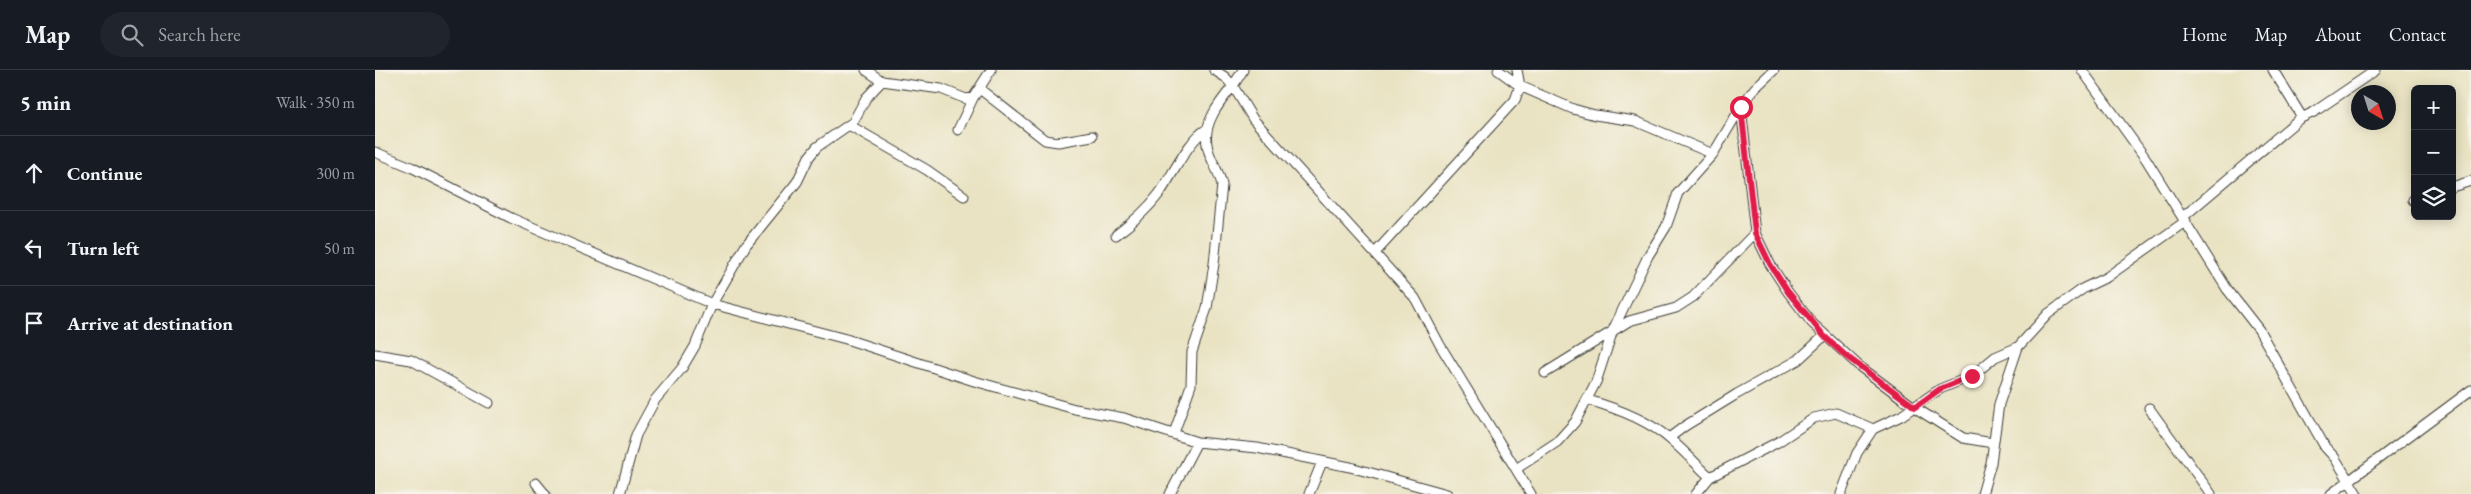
<!DOCTYPE html>
<meta charset="utf-8">
<style>
body{margin:0;font-family:"EB Garamond",serif;background:#20242c;color:#f1f3f6}
.controls{position:absolute;right:15px;top:15px;display:grid;overflow:hidden;border-radius:8px;box-shadow:0 2px 12px #0003}
.controls button{width:45px;height:45px;display:grid;place-items:center;padding:0;border:0;border-bottom:1px solid #363941;background:#171b24;color:#f1f3f6;font:25px sans-serif}
.compass{position:absolute;left:1976px;top:15px;width:45px;height:45px;border-radius:50%;background:#171b24;box-shadow:0 2px 12px #0003;rotate:141deg}
.stop{position:absolute;width:15px;height:15px;margin:-11px;border:4px solid #e11d48;border-radius:50%;background:#fff}
.stop.end{background:#e11d48;border-color:#fff;box-shadow:0 1px 5px #0008}
.list{margin:0;padding:0;list-style:none}
h2{display:flex;justify-content:space-between;align-items:center;height:65px;margin:0;padding:0 20px;font-size:21px}
h2 small{font-size:16px;font-weight:400;color:#9ea1a6}
.list li{display:grid;grid-template-columns:32px 1fr auto;gap:15px;align-items:center;box-sizing:border-box;height:75px;padding:0 20px;border-top:1px solid #363941}
.list b{display:block;font-size:19px;white-space:nowrap}
.list em{font-size:16px;font-style:normal;color:#9ea1a6}
.icon{flex:none;width:28px;height:28px;fill:none;stroke:currentColor;stroke-width:2;stroke-linecap:round;stroke-linejoin:round}
.map{position:relative;flex:none;width:2096px;height:424px;overflow:hidden}
header{display:flex;align-items:center;gap:30px;box-sizing:border-box;height:70px;padding:0 25px;background:#171b24;border-bottom:1px solid #363941}
header strong{font-size:24px}
nav{display:flex;gap:28px;margin-inline-start:auto;font-size:18px}
.search{width:350px;height:45px;background:#20242c;display:flex;align-items:center;gap:12px;box-sizing:border-box;padding:0 18px;border-radius:28px;color:#9ea1a6;font-size:19px}
main{display:flex}
aside{flex:1;background:#171b24}
.map>svg:first-child{display:block}
</style>
<header>
<strong>Map</strong>
<div class="search"><svg class="icon" aria-label="search" viewBox="0 0 24 24"><circle cx="10" cy="10" r="6"/><path d="M15 15l6 6"/></svg>Search here</div>
<nav><a>Home</a><a>Map</a><a>About</a><a>Contact</a></nav>
</header>
<main>
<aside>
<h2>5 min<small>Walk · 350 m</small></h2>
<ul class="list">
<li><svg class="icon" aria-label="ahead" viewBox="0 0 24 24"><path d="M12 20V5M6 11l6-6 6 6"/></svg><div><b>Continue</b></div><em>300 m</em></li>
<li><svg class="icon" aria-label="left" viewBox="0 0 24 24"><path d="M17 20v-9H6M10 6l-5 5 5 5"/></svg><div><b>Turn left</b></div><em>50 m</em></li>
<li><svg class="icon" aria-label="arrive" viewBox="0 0 24 24"><path d="M6 21V4h12l-3 4 3 4H6"/></svg><div><b>Arrive at destination</b></div></li>
</ul>
</aside>
<div class="map">
<svg width="2096" height="424" viewBox="0 0 2096 424">
<rect width="100%" height="100%" fill="#f7f3e8"/>
<filter id="ink" filterUnits="userSpaceOnUse"><feTurbulence type="fractalNoise" baseFrequency=".02" numOctaves="2"/><feDisplacementMap in="SourceGraphic" scale="10" xChannelSelector="R" yChannelSelector="G"/><feConvolveMatrix kernelMatrix="1 2 1 2 8 2 1 2 1" color-interpolation-filters="sRGB"/></filter>
<filter id="wash" filterUnits="userSpaceOnUse"><feTurbulence type="fractalNoise" baseFrequency=".0096" numOctaves="4" result="noise"/><feDisplacementMap in="SourceGraphic" scale="20" xChannelSelector="R" yChannelSelector="G"/><feGaussianBlur stdDeviation="1.12" result="paint"/><feColorMatrix in="noise" values="0 0 0 0 0 0 0 0 0 0 0 0 0 0 0 0 0 1.4 0 .05"/><feComposite in="paint" operator="in"/></filter>
<g filter="url(#wash)">
<rect width="100%" height="100%" fill="#e9e3c3"/>
</g>
<g filter="url(#ink)">
<g fill="none" stroke-linecap="round" stroke-linejoin="round">
<defs>
<path id="minor" d="M 491,0 L 507,11
M 868,0 L 858,16 L 878,49 L 1040,228 L 1065,275 L 1156,424
M 1123,0 L 1145,16 L 1198,39 L 1220,45 L 1260,51 L 1338,84
M 1707,0 L 1771,89 L 1852,219 L 1884,260 L 1950,377 L 1960,388 L 1982,424
M 1898,0 L 1927,47
M 606,20 L 670,70 L 683,72 L 717,66
M 1366,37 L 1380,163 L 1395,194 L 1413,222 L 1437,253 L 1484,296 L 1539,337 L 1588,368 L 1618,373
M 474,55 L 552,100 L 589,126
M 583,60 L 598,28
M 0,82 L 36,97 L 136,148 L 337,234 L 471,269 L 599,311 L 700,339 L 749,348 L 822,372 L 882,378 L 975,397 L 1072,424
M 2077,117 L 2096,111
M 2038,130 L 2040,129
M 1808,147 L 1924,49 L 1939,42 L 2001,0
M 741,165 C 757,153 772,140 784,124 C 798,105 813,70 832,59
M 1000,183 L 1140,30 L 1145,16 L 1142,0
M 0,284 L 36,290 L 114,333
M 1170,303 L 1254,251 L 1301,238 L 1318,227 L 1380,163
M 1213,330 C 1241,338 1273,350 1296,370 C 1309,381 1322,395 1335,407
M 1774,338 L 1836,424
M 799,363 L 816,315 L 817,282 L 832,238 L 839,194 L 847,115 C 844,101 836,91 833,79 C 826,55 844,33 858,16 L 850,7 L 839,0
M 1294,368 L 1310,356 L 1362,324 L 1423,290 L 1449,266
M 1141,399 L 1182,372 L 1200,352 L 1221,312 L 1238,260 L 1273,186 L 1291,157 L 1303,123 L 1338,84 L 1366,37 L 1380,18 L 1399,0
M 161,413 L 170,424
M 245,424 L 261,365 L 280,330 L 307,298 L 320,276 L 337,234 L 371,175 L 422,112 L 434,87 L 442,77 L 478,52 L 491,28 L 507,11 L 566,19 L 591,29 L 598,28 L 616,0
M 795,424 L 822,372
M 934,424 L 947,392
M 1321,424 L 1335,407 L 1403,372 L 1439,348 L 1461,343 L 1498,359
M 1466,424 L 1482,383 L 1498,359 L 1526,346 L 1565,319 L 1597,306 L 1620,287 L 1643,277
M 1607,424 L 1616,393 L 1624,334 L 1643,277 L 1673,244 L 1709,218 L 1732,207 L 1811,151
M 1956,424 L 2096,320"/>
</defs>
<use href="#minor" stroke="#3b3a35" stroke-width="11"/>
<use href="#minor" stroke="#fff" stroke-width="9"/>
</g>
</g>
<g fill="none" stroke-linecap="round" stroke-linejoin="round" filter="url(#ink)">
<path stroke="#e11d48" stroke-width="6" d="M 1366,37 L 1380,163 L 1395,194 L 1413,222 L 1449,266 L 1471,286 L 1540,337 L 1565,319 L 1597,306"/>
</g>
</svg>
<div class="controls">
<button>+</button>
<button>−</button>
<button><svg class="icon" aria-label="layers" viewBox="0 0 24 24"><path d="M12 4l9 5-9 5-9-5zM3 14l9 5 9-5"/></svg></button>
</div>
<svg class="compass" viewBox="-18 -18 36 36"><path d="M0-13l5 13h-10z" fill="#e53935"/><path d="M0 13l5-13h-10z" fill="#9ea1a6"/></svg>
<div class="stop" style="left:1366px;top:37px"></div>
<div class="stop end" style="left:1597px;top:306px"></div>
</div>
</main>
